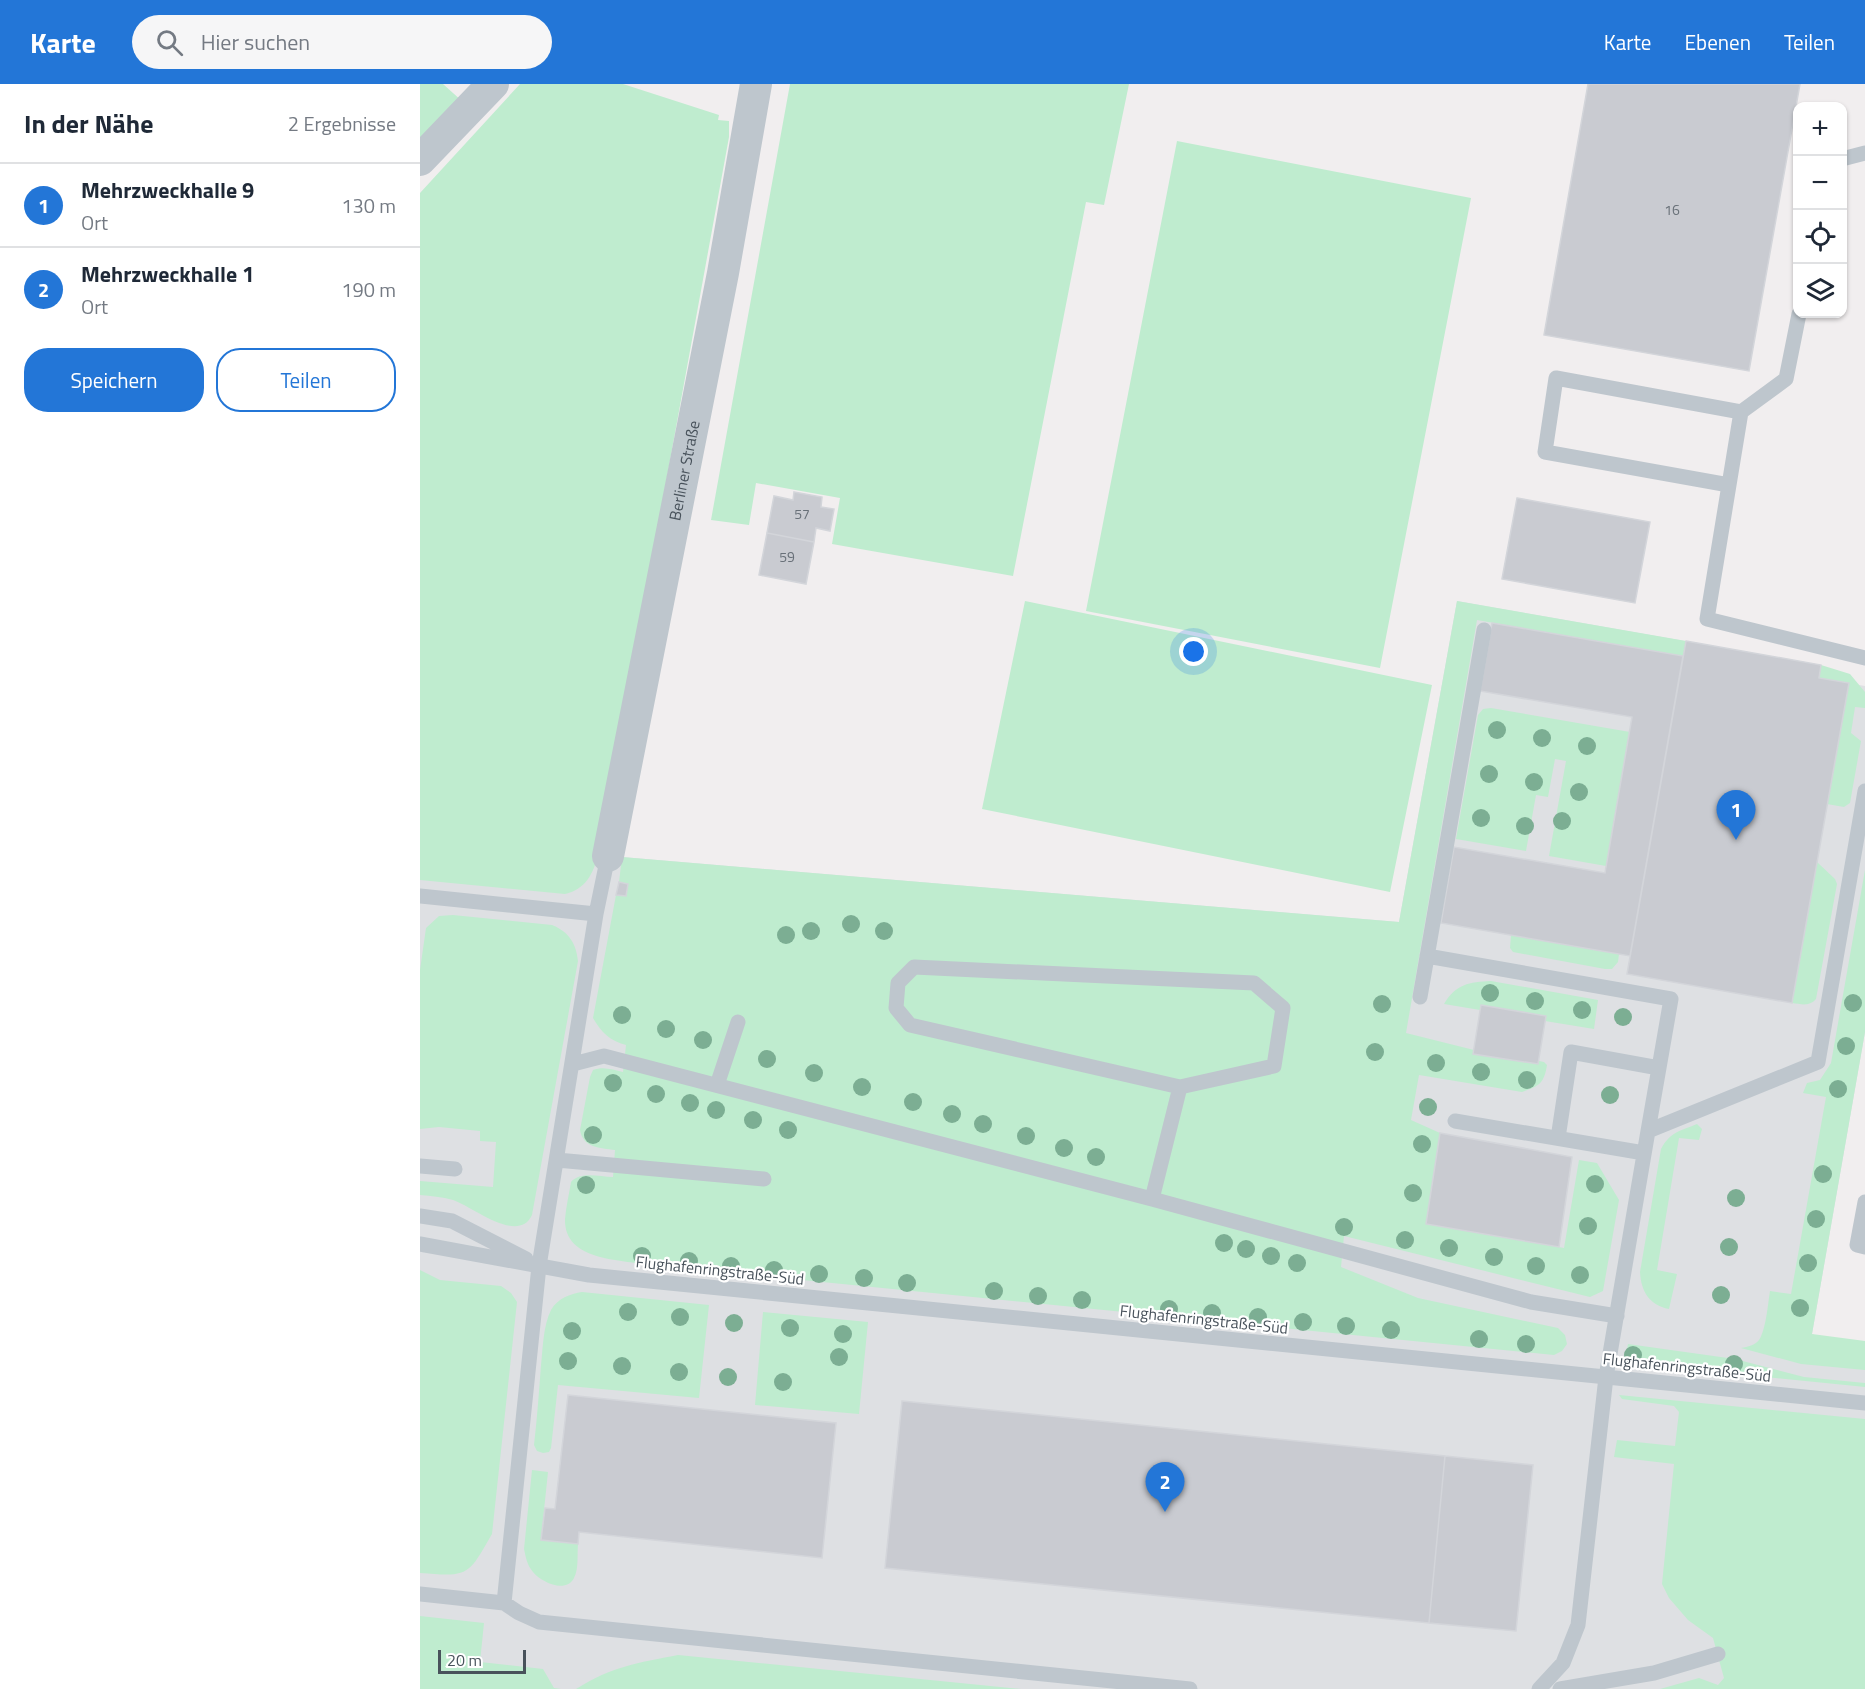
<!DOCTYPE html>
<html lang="de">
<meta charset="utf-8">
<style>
body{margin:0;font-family:"Titillium Web",sans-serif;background:#f6f6f7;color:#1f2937}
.controls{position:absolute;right:18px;top:18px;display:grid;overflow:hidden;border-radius:12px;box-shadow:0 2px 4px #0004}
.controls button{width:54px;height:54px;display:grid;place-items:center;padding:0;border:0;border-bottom:2px solid #e0e1e3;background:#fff;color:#1f2937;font:30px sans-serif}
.scale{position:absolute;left:18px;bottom:15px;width:88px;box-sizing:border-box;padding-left:6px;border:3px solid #48525b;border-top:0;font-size:16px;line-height:21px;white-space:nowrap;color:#48525b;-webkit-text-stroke:4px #fff;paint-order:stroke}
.you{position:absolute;left:774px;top:568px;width:21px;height:21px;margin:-15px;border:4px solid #fff;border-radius:50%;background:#1a73e8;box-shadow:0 0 0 9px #1a73e833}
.badge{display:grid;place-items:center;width:39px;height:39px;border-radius:50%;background:#2376d7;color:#fff;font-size:20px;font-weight:700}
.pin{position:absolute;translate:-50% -50px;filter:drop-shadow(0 2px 3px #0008)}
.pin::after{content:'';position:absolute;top:32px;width:21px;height:18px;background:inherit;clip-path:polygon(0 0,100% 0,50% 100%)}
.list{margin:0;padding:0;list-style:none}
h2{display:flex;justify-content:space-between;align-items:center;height:78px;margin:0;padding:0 24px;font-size:26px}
h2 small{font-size:20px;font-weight:400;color:#747a83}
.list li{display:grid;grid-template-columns:39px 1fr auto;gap:18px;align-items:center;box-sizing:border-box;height:84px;padding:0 24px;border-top:2px solid #e0e1e3}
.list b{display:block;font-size:22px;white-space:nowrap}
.list p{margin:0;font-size:20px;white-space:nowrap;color:#747a83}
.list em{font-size:20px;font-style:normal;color:#747a83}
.actions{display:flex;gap:12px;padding:18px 24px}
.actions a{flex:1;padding:14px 0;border:2px solid #2376d7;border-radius:24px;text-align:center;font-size:21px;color:#2376d7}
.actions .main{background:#2376d7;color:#fff}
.icon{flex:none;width:33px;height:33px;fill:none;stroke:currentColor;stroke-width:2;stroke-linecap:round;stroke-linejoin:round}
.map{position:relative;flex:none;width:1445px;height:1605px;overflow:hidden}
header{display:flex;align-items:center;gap:36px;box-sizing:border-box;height:84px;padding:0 30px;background:#2376d7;color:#fff}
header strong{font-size:28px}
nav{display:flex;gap:33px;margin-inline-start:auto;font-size:21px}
.search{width:420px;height:54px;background:#f6f6f7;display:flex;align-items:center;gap:15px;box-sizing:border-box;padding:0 21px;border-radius:33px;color:#747a83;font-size:22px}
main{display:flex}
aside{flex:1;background:#fff}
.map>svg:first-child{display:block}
</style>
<header>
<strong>Karte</strong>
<div class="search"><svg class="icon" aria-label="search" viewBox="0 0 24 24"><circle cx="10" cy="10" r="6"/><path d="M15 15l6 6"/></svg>Hier suchen</div>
<nav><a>Karte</a><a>Ebenen</a><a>Teilen</a></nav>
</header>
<main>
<aside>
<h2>In der Nähe<small>2 Ergebnisse</small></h2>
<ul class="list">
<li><span class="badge">1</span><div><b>Mehrzweckhalle 9</b><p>Ort</p></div><em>130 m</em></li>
<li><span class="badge">2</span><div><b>Mehrzweckhalle 1</b><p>Ort</p></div><em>190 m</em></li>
</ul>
<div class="actions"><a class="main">Speichern</a><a>Teilen</a></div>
</aside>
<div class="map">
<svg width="1445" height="1605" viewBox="0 0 1445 1605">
<rect width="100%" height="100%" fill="#f1eeef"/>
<path fill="#dee0e3" d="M 1037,517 L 1401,581 L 1399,594 L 1445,602 L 1445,948 L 1392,1250 L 1445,1276 L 1445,1605 L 0,1605 L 0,752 L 202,773 L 979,838 Z"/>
<path fill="#bfeccf" d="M 0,0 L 23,0 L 43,18 L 0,64 Z
M 100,0 L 203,0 L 299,31 L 298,36 L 309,37 L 309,53 L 178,771 C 173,790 166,805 145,810 L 0,796 L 0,109 Z
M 370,0 L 709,0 L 684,121 L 666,118 L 593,492 L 412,460 L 420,414 L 336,399 L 329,441 L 291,436 Z
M 757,57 L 1051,114 L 960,584 L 666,527 Z
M 605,517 L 1012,601 L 970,808 L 562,725 Z
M 1037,517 L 1266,557 L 1263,572 L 1057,536 L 986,949 L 1054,966 L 1053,970 L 1118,980 L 1119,977 L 1124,978 L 1127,981 C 1124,1000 1119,1002 1102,1008 L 999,991 L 991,1036 L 1020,1049 L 1006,1140 L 1144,1164 L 1159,1076 L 1177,1079 L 1199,1116 L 1183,1207 L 1170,1213 L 924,1152 L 921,1183 L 998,1214 L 1138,1244 L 1145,1251 L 1147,1260 L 1142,1267 L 1134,1271 L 222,1180 C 194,1175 144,1175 145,1135 C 146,1123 149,1110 151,1098 C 161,1087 179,1093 193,1093 L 195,1066 C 180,1064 163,1064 160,1046 L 170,993 L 173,986 C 184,982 193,986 203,988 L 206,961 C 190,957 181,948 173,934 L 196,811 L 206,812 L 208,800 L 199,798 L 202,773 L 979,838 Z
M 1401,581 L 1430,590 L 1445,608 L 1445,624 L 1435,623 L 1431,649 L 1441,657 L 1430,719 L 1424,723 L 1407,720 L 1399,594 Z
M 1071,624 L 1210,648 L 1186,782 L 1129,772 L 1146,677 L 1135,675 L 1128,713 L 1116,711 L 1106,767 L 1036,755 L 1058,631 L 1063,625 Z
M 1397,778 L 1415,795 L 1417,800 L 1396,915 C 1389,923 1381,920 1372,919 Z
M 1445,786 L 1445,948 L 1392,1250 L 1445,1257 L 1445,1286 L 1381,1280 L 1321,1264 C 1328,1263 1335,1261 1339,1256 C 1346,1246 1348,1219 1350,1207 L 1371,1210 L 1406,1013 L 1383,1009 L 1387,999 L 1400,996 L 1411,979 Z
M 33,831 L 132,841 C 149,848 156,859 158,877 L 112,1131 C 98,1161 52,1122 33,1116 C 22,1113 11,1112 0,1111 L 0,1097 L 73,1103 L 76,1058 L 60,1057 L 60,1047 L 19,1043 L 0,1045 L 0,886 L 6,844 L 19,832 Z
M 1091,851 L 1199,870 L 1198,878 L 1192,885 L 1185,885 L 1093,868 L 1090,864 Z
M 1071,897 L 1178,916 L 1174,945 L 1125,937 L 1126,932 L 1061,921 L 1060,926 L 1024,920 C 1036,900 1049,898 1071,897 Z
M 1277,1040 L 1282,1045 L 1279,1056 L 1259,1054 L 1237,1186 L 1257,1190 L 1249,1225 C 1229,1221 1221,1207 1220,1188 L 1241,1065 C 1250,1048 1260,1047 1277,1040 Z
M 0,1186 L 20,1196 L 81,1202 L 91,1209 L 97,1218 L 72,1450 C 48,1492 49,1493 0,1489 Z
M 162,1208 L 289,1221 L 279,1314 L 138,1301 L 131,1364 L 129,1368 L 123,1369 L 117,1367 L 114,1361 C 117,1335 119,1308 121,1281 C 123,1264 123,1242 131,1226 C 138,1214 150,1210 162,1208 Z
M 343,1228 L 448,1238 L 439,1330 L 335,1321 Z
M 1208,1260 L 1315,1275 L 1384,1293 L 1445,1299 L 1445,1303 L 1217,1280 L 1209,1275 L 1206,1270 Z
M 1199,1311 L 1445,1335 L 1445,1605 L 1240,1605 L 1279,1594 L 1298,1601 L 1304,1594 L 1293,1554 L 1268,1536 L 1249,1514 L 1242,1500 L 1254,1380 L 1194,1373 L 1197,1356 L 1255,1362 L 1259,1328 L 1254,1322 L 1202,1315 Z
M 112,1386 L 128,1388 L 121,1455 L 158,1460 C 157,1470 159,1485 154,1494 C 146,1510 121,1498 113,1488 C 107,1481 106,1474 104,1465 Z
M 0,1532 L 64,1539 L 60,1578 L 123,1585 L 134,1604 L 141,1605 L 0,1605 Z
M 258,1571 L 601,1605 L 156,1605 C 193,1582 217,1579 258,1571 Z"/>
<path fill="#c9cbd1" stroke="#d3d5da" stroke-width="1.5" d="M 1168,0 L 1380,0 L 1329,287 L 1124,251 Z
M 374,408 L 402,413 L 401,423 L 414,425 L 410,447 L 396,444 L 394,458 L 347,449 L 354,412 L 373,416 Z
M 1097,414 L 1230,438 L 1215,519 L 1082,495 Z
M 347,449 L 394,458 L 386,500 L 339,491 Z
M 1072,539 L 1263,572 L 1210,872 L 1021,839 L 1034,763 L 1185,789 L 1212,633 L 1060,607 Z
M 1266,557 L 1401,581 L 1399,594 L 1429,599 L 1372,919 L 1207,890 Z
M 199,798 L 208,800 L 206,812 L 196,811 Z
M 1061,921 L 1126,932 L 1118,980 L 1053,970 Z
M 1020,1049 L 1152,1073 L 1139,1163 L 1006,1140 Z
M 148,1311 L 416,1339 L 402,1474 L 159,1448 L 158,1460 L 121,1456 L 125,1424 L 135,1425 Z
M 482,1317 L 1025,1372 L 1009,1539 L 465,1484 Z
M 1025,1372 L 1113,1381 L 1096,1547 L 1009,1539 Z"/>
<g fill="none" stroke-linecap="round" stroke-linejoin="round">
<path stroke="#bec6cd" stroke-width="15" d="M 1422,75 L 1445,69
M 1321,328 L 1366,295 L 1379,230
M 1309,401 L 1125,368 L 1136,294 L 1321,328 L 1287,535 L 1445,574
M 0,812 L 176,830
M 1007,872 L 1251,915 L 1228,1047
M 1000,913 L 1064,546
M 153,980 L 184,972 L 732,1115 L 1111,1218 L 1197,1232
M 297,1001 L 318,938
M 1035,1037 L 1224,1069
M 1138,1054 L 1151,968 L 1239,984
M 137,1076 L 344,1095
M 0,1082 L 35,1085
M 732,1115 L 760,1003 L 854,982 L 863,924 L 834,899 L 494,883 L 478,899 L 476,924 L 490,941 L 760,1003
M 1445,1118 L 1437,1161 L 1445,1163
M 0,1132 L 32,1137 L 106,1175
M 0,1160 L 169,1191 L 1445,1319
M 0,1510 L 84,1519 L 99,1529 L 119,1538 L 770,1605
M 84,1519 L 119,1182 L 176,830 L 188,772
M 1119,1605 L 1143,1579 L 1158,1541 L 1186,1293 L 1228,1047 L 1398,978 L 1445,707
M 1140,1605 L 1234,1589 L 1298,1570"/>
<g stroke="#bec6cd" stroke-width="32">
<path d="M 0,76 L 73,0"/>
<path id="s1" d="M 188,772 L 303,189 L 336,0"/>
</g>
</g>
<g fill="#7cae93">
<circle cx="1077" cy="646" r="9"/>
<circle cx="1122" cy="654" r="9"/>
<circle cx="1167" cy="662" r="9"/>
<circle cx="1069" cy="690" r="9"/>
<circle cx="1114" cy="698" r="9"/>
<circle cx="1159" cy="708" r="9"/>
<circle cx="1061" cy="734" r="9"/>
<circle cx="1142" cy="737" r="9"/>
<circle cx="1105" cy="742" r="9"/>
<circle cx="431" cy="840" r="9"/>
<circle cx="391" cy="847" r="9"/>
<circle cx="464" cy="847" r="9"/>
<circle cx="366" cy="851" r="9"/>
<circle cx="1070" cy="909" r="9"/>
<circle cx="1115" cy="917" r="9"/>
<circle cx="1433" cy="919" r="9"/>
<circle cx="962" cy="920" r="9"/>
<circle cx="1162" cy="926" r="9"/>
<circle cx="202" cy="931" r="9"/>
<circle cx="1203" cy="933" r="9"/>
<circle cx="246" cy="945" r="9"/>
<circle cx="283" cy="956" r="9"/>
<circle cx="1426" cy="962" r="9"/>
<circle cx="955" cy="968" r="9"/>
<circle cx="347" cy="975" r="9"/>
<circle cx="1016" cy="979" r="9"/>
<circle cx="1061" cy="988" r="9"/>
<circle cx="394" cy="989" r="9"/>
<circle cx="1107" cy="996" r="9"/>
<circle cx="193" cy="999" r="9"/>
<circle cx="442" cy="1003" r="9"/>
<circle cx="1418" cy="1005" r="9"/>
<circle cx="236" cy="1010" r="9"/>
<circle cx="1190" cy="1011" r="9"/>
<circle cx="493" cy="1018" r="9"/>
<circle cx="270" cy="1019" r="9"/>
<circle cx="1008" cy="1023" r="9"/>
<circle cx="296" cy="1026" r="9"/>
<circle cx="532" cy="1030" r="9"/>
<circle cx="333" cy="1036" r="9"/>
<circle cx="563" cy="1040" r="9"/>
<circle cx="368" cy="1046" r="9"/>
<circle cx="173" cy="1051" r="9"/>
<circle cx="606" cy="1052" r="9"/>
<circle cx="1002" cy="1060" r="9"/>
<circle cx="644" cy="1064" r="9"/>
<circle cx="676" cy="1073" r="9"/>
<circle cx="1403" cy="1090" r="9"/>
<circle cx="1175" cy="1100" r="9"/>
<circle cx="166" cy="1101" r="9"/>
<circle cx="993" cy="1109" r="9"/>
<circle cx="1316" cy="1114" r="9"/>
<circle cx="1396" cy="1135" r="9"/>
<circle cx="1168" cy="1142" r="9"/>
<circle cx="924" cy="1143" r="9"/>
<circle cx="985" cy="1156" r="9"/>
<circle cx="804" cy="1159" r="9"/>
<circle cx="1309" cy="1163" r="9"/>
<circle cx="1029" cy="1164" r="9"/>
<circle cx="826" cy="1165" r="9"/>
<circle cx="222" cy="1172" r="9"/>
<circle cx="851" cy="1172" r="9"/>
<circle cx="1074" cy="1173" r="9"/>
<circle cx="269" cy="1177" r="9"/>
<circle cx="877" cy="1179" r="9"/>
<circle cx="1388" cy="1179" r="9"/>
<circle cx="311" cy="1182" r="9"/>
<circle cx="1116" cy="1182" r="9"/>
<circle cx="354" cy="1186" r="9"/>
<circle cx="399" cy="1190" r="9"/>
<circle cx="1160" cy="1191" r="9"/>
<circle cx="444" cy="1194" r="9"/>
<circle cx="487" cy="1199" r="9"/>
<circle cx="574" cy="1207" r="9"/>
<circle cx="1301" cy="1211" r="9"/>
<circle cx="618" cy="1212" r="9"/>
<circle cx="662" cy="1216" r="9"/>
<circle cx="1380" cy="1224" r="9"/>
<circle cx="749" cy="1225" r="9"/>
<circle cx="208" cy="1228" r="9"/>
<circle cx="792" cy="1229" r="9"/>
<circle cx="260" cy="1233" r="9"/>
<circle cx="838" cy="1233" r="9"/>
<circle cx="883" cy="1238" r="9"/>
<circle cx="314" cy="1239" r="9"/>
<circle cx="926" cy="1242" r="9"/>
<circle cx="370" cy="1244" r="9"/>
<circle cx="971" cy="1246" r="9"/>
<circle cx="152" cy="1247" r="9"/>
<circle cx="423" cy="1250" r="9"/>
<circle cx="1059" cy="1255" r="9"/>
<circle cx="1106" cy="1260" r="9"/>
<circle cx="1213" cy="1271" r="9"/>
<circle cx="419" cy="1273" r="9"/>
<circle cx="148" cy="1277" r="9"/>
<circle cx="1314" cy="1280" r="9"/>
<circle cx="202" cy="1282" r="9"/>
<circle cx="259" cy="1288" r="9"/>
<circle cx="308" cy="1293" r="9"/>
<circle cx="363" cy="1298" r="9"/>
</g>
<g text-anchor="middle" stroke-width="4.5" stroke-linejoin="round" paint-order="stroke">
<g font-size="14" fill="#687078">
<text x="1252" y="131">16</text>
<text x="382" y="435">57</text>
<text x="367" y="478">59</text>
</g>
<g font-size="16" fill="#48525b" stroke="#fff">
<text dy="6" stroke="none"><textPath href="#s1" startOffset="393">Berliner Straße</textPath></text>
<text transform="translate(300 1186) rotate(6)" y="6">Flughafenringstraße-Süd</text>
<text transform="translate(784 1235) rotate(6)" y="6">Flughafenringstraße-Süd</text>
<text transform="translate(1267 1283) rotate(6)" y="6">Flughafenringstraße-Süd</text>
</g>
</g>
</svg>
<div class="controls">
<button>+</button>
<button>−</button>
<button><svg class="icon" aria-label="locate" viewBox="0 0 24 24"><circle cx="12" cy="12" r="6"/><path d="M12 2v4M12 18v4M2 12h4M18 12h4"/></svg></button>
<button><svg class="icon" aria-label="layers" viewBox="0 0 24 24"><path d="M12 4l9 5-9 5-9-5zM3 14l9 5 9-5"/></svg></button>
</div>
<div class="scale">20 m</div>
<div class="you"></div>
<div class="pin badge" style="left:1316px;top:756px">1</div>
<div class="pin badge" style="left:745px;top:1428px">2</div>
</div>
</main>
